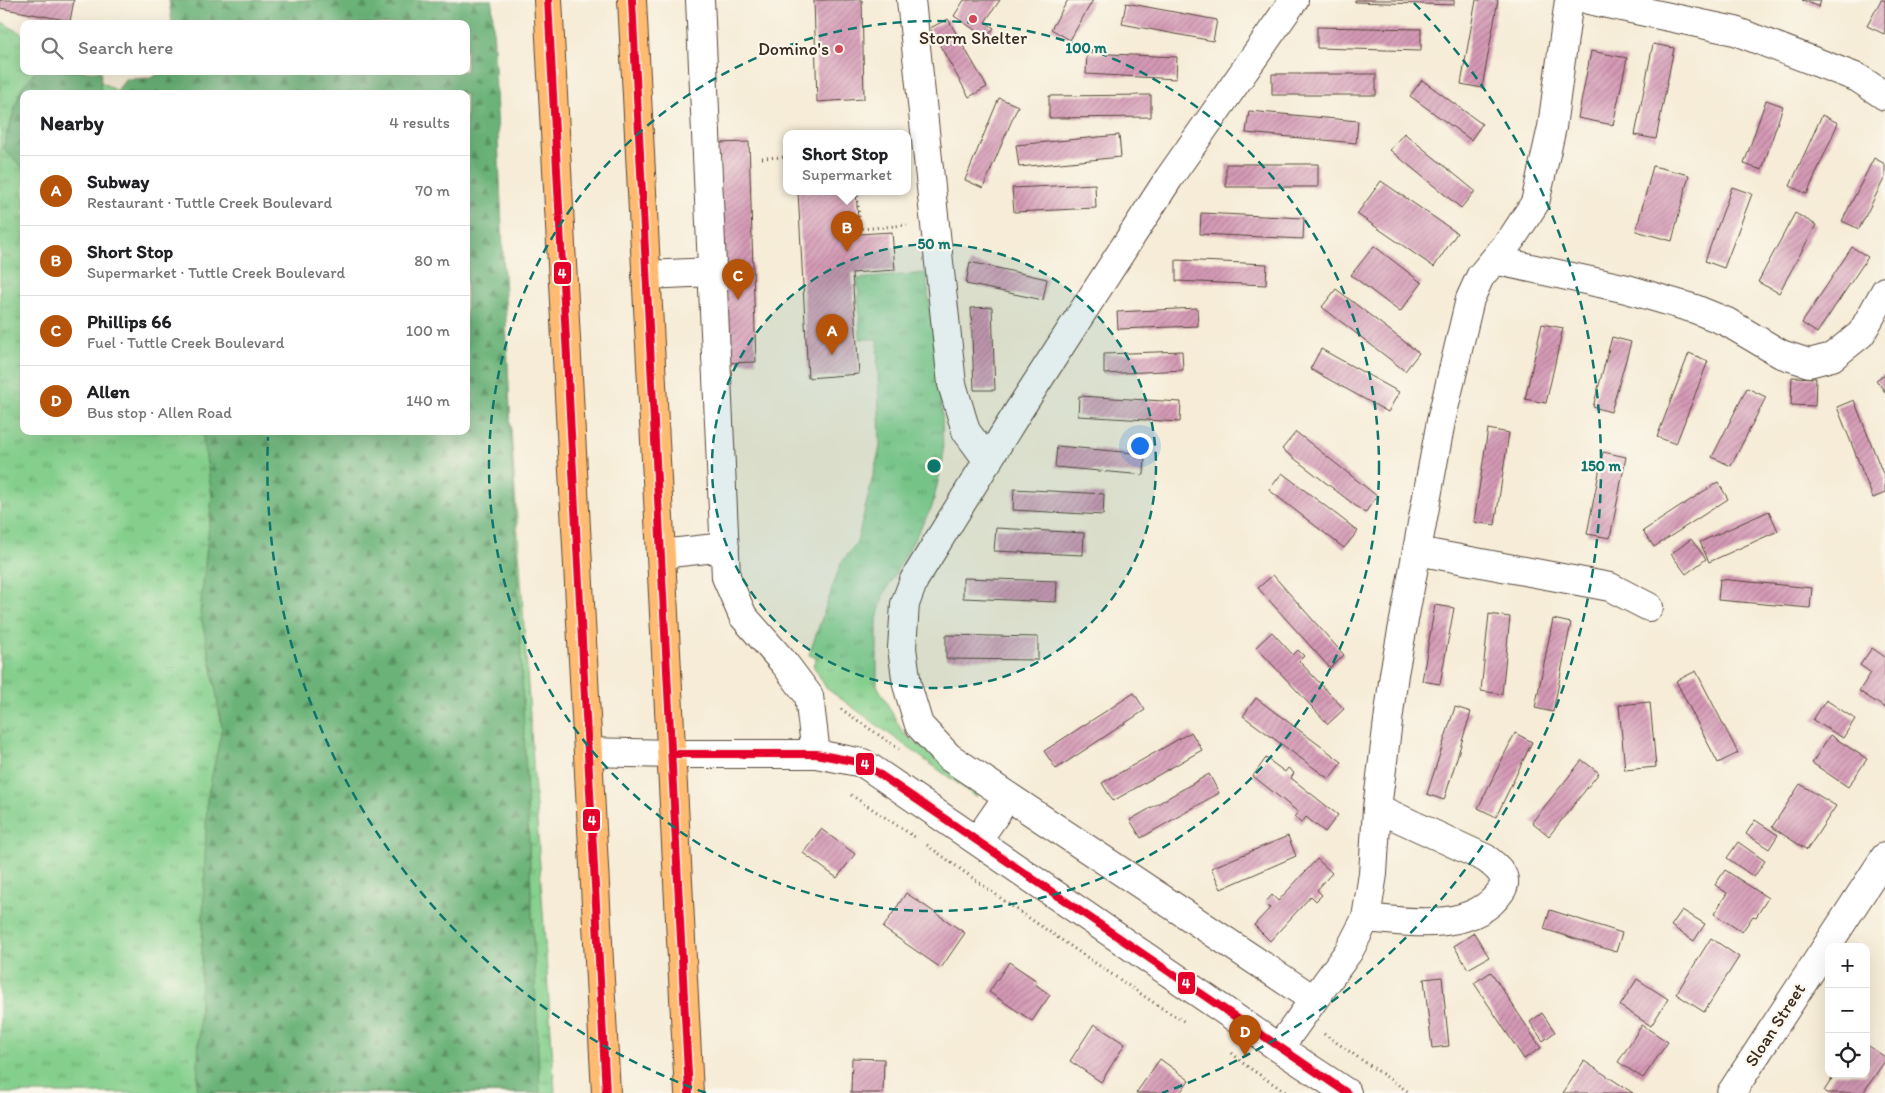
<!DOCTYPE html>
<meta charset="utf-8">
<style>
body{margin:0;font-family:Itim,sans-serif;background:#f2f2f2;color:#202124}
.controls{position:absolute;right:15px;bottom:15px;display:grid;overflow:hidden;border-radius:10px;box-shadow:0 5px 20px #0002}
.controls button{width:45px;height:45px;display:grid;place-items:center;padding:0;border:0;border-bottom:1px solid #e0e0e0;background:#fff;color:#202124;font:25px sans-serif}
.you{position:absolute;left:1139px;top:445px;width:18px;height:18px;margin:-12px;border:4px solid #fff;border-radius:50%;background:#1a73e8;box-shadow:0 0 0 8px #1a73e833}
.badge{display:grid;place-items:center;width:32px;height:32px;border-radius:50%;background:#b45309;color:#fff;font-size:16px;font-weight:700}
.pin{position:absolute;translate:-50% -41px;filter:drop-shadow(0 1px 2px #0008)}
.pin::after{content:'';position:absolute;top:26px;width:18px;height:15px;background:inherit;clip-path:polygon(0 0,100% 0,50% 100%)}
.popup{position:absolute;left:783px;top:130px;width:128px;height:65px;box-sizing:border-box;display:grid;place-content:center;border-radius:10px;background:#fff;filter:drop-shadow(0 1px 4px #0005);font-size:16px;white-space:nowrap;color:#757577}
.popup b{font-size:19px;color:#202124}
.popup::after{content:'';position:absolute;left:50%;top:100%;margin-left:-10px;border:10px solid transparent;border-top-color:#fff}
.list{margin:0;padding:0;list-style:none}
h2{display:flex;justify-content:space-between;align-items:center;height:65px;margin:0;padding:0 20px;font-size:21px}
h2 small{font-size:16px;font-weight:400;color:#757577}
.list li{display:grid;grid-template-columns:32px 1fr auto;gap:15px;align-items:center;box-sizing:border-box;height:70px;padding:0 20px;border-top:1px solid #e0e0e0}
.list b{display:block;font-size:19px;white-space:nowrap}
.list p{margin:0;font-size:16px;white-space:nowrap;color:#757577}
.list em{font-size:16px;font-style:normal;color:#757577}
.icon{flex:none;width:28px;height:28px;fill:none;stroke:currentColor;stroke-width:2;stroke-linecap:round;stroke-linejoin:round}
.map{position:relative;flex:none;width:1885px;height:1093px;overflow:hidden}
.search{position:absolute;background:#fff;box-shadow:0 5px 20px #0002;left:20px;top:20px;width:450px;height:55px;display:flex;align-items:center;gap:12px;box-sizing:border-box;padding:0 18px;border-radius:10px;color:#757577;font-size:19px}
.panel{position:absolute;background:#fff;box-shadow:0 5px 20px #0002;left:20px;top:90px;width:450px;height:345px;border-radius:10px}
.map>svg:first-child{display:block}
</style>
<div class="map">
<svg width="1885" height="1093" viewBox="0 0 1885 1093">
<defs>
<pattern id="grass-tufts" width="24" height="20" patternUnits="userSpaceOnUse" patternTransform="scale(1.25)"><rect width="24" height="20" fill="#84cf8c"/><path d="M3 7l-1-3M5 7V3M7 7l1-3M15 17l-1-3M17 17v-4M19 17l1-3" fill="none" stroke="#6da872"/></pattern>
<pattern id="forest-firs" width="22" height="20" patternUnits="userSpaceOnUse" patternTransform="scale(1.25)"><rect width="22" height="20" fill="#6bb278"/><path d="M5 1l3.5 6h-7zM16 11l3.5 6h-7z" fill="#599162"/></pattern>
<pattern id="building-hatch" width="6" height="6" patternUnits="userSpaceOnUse" patternTransform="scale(1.25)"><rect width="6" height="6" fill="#d59ab6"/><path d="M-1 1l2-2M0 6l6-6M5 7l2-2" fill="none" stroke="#ae7e93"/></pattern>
</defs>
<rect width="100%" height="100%" fill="#fbf7ec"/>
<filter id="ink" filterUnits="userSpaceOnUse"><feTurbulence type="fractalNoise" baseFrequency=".02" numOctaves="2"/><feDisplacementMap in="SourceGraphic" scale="10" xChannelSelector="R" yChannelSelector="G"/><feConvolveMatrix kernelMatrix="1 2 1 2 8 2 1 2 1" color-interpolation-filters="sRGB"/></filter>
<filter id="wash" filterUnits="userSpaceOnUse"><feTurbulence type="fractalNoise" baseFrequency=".0096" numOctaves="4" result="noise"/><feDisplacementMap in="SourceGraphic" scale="20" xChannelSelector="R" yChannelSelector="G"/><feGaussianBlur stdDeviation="1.12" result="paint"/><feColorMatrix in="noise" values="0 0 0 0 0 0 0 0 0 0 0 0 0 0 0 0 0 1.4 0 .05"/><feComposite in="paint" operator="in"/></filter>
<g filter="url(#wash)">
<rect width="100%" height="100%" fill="#f6ecd7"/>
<path fill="url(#grass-tufts)" stroke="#607c55" d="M 0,21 L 24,35 L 24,71 L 84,71 L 121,94 L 24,94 L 24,431 L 466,431 L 504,324 L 555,1093 L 0,1093 Z
M 926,273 L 942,411 L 943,460 L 932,507 L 883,596 L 877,620 L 877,685 L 903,733 L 982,788 L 976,797 L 826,688 L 813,665 L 816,658 L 809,655 L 841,563 L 857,542 L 880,447 L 877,339 L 860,339 L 858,279 Z"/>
<path fill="url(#forest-firs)" stroke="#536e4b" d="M 169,0 L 492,0 L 540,1093 L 197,1093 L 207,799 L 222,728 L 212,669 L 200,612 L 212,497 L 202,431 L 466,431 L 466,94 L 114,94 L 126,79 L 151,78 L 163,71 L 466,71 L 466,24 L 172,24 Z
M 36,71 L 101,71 L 100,94 L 24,94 L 24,169 L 3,148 L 21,88 Z"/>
<g id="blocks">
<path fill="url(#building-hatch)" d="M 0,0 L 74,0 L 70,21 L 0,8 Z
M 814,0 L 862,0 L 864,99 L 817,102 Z
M 964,0 L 1000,0 L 985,22 L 994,28 L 987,38 L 954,16 Z
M 1068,0 L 1093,0 L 1070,40 L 1051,29 Z
M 1355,0 L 1454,0 L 1454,5 L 1355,2 Z
M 1476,0 L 1498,0 L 1482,88 L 1461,84 Z
M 1802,0 L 1821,0 L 1819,7 Z
M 1881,0 L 1885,0 L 1885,31 L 1884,34 L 1867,26 Z
M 1126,3 L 1217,20 L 1213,41 L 1122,24 Z
M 948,19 L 987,87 L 969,97 L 930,28 Z
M 1317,27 L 1421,29 L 1421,51 L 1317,48 Z
M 1653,44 L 1674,48 L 1656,139 L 1635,135 Z
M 1591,51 L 1627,58 L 1613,125 L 1578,118 Z
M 1087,53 L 1177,57 L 1176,79 L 1086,74 Z
M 1272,74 L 1376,74 L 1376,95 L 1272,95 Z
M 1422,80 L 1482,124 L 1471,140 L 1410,96 Z
M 1151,95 L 1151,117 L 1049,118 L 1049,96 Z
M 999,98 L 1018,106 L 983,188 L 965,180 Z
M 1766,100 L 1783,106 L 1762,170 L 1744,164 Z
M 1249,111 L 1358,121 L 1356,143 L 1246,133 Z
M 1822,115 L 1838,123 L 1807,194 L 1790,186 Z
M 1404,133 L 1475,191 L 1461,208 L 1390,150 Z
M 1119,135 L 1121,157 L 1019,167 L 1016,145 Z
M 749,142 L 756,362 L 725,363 L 718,143 Z
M 1874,158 L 1885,164 L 1885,177 L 1859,229 L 1842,221 Z
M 1226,164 L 1318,164 L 1318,187 L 1226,187 Z
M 1653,166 L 1689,175 L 1672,241 L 1636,231 Z
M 1381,181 L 1457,233 L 1434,267 L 1357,214 Z
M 1095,184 L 1096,208 L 1014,212 L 1012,188 Z
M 1732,187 L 1752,194 L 1724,268 L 1705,261 Z
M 798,191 L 856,191 L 859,234 L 892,232 L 895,270 L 852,273 L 859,374 L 808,378 Z
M 1201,213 L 1304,218 L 1303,239 L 1200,234 Z
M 1795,213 L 1816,225 L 1779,293 L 1758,282 Z
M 1374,246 L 1422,283 L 1400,312 L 1351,275 Z
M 1852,247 L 1868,257 L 1817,333 L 1802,323 Z
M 1176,260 L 1267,264 L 1266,285 L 1176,281 Z
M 970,262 L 1047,279 L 1043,300 L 966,284 Z
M 1336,289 L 1419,353 L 1405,371 L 1322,307 Z
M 992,307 L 995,390 L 974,390 L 971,308 Z
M 1197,308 L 1198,326 L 1118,329 L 1117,312 Z
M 1542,324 L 1563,328 L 1546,403 L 1525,399 Z
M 1612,337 L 1631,342 L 1611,412 L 1593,407 Z
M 1321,349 L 1399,392 L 1388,412 L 1310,369 Z
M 1182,351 L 1183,370 L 1104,374 L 1104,354 Z
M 1689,353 L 1708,361 L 1676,444 L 1657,437 Z
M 1885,374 L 1885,392 L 1876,380 Z
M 1792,377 L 1816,378 L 1815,406 L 1791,405 Z
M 1747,388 L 1766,397 L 1731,466 L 1712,457 Z
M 1079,396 L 1181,402 L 1180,422 L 1078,416 Z
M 1854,400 L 1885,479 L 1885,493 L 1873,498 L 1837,407 Z
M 1488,429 L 1509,433 L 1495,525 L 1474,522 Z
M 1296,432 L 1377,496 L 1365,513 L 1282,449 Z
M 1057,446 L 1145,454 L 1144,475 L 1055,467 Z
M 1603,452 L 1626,457 L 1610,538 L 1587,534 Z
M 1282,473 L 1358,531 L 1344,548 L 1269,490 Z
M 1718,482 L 1728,499 L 1654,547 L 1643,531 Z
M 1014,489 L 1104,494 L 1103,515 L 1013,510 Z
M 1769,511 L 1778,531 L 1709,562 L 1700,542 Z
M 996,528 L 1084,533 L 1083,555 L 994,551 Z
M 1691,539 L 1706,559 L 1686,574 L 1671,554 Z
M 1273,575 L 1344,655 L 1330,668 L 1258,588 Z
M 963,578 L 1057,581 L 1056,602 L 963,598 Z
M 1720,579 L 1812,588 L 1810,608 L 1718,600 Z
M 1435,605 L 1454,608 L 1440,684 L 1422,681 Z
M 1489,614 L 1510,617 L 1502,694 L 1481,691 Z
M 1553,619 L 1571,623 L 1553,712 L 1535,708 Z
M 1272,632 L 1293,655 L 1298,650 L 1304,656 L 1299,661 L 1344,709 L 1328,724 L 1256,647 Z
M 946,635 L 1038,637 L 1038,660 L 946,659 Z
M 1872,648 L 1885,657 L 1885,708 L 1859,691 L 1871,673 L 1860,665 Z
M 1696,671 L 1738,753 L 1718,763 L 1676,681 Z
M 1134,693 L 1145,710 L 1056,769 L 1044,751 Z
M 1256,698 L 1342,762 L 1329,779 L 1243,716 Z
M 1826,700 L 1855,719 L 1843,738 L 1813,720 Z
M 1650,702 L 1656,767 L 1625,770 L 1619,705 Z
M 1455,707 L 1471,712 L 1444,800 L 1427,794 Z
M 1191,732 L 1202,750 L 1113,801 L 1102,783 Z
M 1515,733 L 1532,742 L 1496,817 L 1478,808 Z
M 1830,735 L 1867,759 L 1848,787 L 1812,763 Z
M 1266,758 L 1285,772 L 1288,768 L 1294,773 L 1291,778 L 1338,815 L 1325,832 L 1306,817 L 1301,823 L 1294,817 L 1298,812 L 1253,776 Z
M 1582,760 L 1599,773 L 1549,836 L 1532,822 Z
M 1209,774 L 1219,793 L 1141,838 L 1130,820 Z
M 1800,784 L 1836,806 L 1807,850 L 1772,827 Z
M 1755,820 L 1778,835 L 1769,849 L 1746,834 Z
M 821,829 L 855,854 L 837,878 L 803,853 Z
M 1288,836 L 1296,856 L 1221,889 L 1211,868 Z
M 1738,842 L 1765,861 L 1754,877 L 1727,858 Z
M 1317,859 L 1332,873 L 1317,890 L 1322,895 L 1316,901 L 1311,896 L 1270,941 L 1254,925 L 1270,908 L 1265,903 L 1272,895 L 1278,901 Z
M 1725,870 L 1768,898 L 1756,917 L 1753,916 L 1742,932 L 1714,914 L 1727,893 L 1715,885 Z
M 906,893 L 965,933 L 941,968 L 883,928 Z
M 1550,910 L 1622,933 L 1616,952 L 1544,929 Z
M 1682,910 L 1705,924 L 1694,941 L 1671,926 Z
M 1474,933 L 1489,957 L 1468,969 L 1454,946 Z
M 1711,938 L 1739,957 L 1704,1012 L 1676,994 Z
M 1009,962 L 1037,981 L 1035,984 L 1050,995 L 1032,1021 L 989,992 Z
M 1491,972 L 1541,1048 L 1524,1059 L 1474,983 Z
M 1442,977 L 1449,1046 L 1432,1048 L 1424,979 Z
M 1637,979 L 1668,999 L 1651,1026 L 1620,1006 Z
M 1542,1013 L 1555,1032 L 1543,1041 L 1530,1022 Z
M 1094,1024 L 1125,1044 L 1101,1082 L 1070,1061 Z
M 1642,1025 L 1668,1042 L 1643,1078 L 1618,1062 Z
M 1866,1044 L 1885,1057 L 1885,1061 L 1863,1093 L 1826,1093 L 1824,1091 L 1835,1074 L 1866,1074 Z
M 852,1058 L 884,1059 L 883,1093 L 851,1093 Z
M 1160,1059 L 1189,1080 L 1180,1093 L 1136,1093 Z
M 1584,1061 L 1633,1093 L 1563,1093 Z"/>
</g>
</g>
<g filter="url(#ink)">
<use href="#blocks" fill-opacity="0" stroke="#57473a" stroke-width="1"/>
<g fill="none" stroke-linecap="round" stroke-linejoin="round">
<defs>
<path id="minor" d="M 700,0 L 726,577 L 743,616 L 785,664 L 809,696 L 816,754
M 911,0 L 952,384 L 966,431 L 988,461
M 1294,0 L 1169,178 L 1019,410 L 914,580 L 905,604 L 902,648 L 907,685 L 919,725 L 949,757 L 1313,999
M 1589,0 L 1735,31 L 1858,78 L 1885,96
M 1494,260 L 1627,289 L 1695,309 L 1727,322 L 1781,354 L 1809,363 L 1832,357 L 1861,334 L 1885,291
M 646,275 L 712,272
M 1417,551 L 1610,587 L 1649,607
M 661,554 L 725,547
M 588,752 L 672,754 L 816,754 L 863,763 L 1279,1048 L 1347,1093
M 977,841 L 1008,796
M 1366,918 C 1408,922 1473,933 1501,891 C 1511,877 1495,865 1485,858 L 1377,808
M 1279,1048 L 1349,951 L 1366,918 L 1373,874 L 1377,808 L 1394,674 L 1441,421 L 1470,299 L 1480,277 L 1512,238 L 1535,203 L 1552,127 L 1569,0
M 1731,1093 L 1885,857"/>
<path id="highway" d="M 548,0 L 606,1093
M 632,0 L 689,1093"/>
</defs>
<use href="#minor" stroke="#57473a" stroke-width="30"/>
<use href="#highway" stroke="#57473a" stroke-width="30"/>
<path stroke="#57473a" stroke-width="3" stroke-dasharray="1 4" stroke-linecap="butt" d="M 762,158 L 787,157
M 857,191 L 860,229 L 907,225
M 841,709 L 899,749
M 851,795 L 915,837
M 927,845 L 1010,905 L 1160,1007 L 1185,1022
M 1324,1034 L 1410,1093
M 1232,1053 L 1245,1065 L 1287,1093"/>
<use href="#minor" stroke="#fff" stroke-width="28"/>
<use href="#highway" stroke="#ffbb71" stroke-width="28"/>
<defs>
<path id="bus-1" d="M 548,0 L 606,1093
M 632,0 L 689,1093
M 672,754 L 816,754 L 863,763 L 1347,1093"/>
</defs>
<use href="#bus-1" stroke="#fbf7ec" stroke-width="11"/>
<use href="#bus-1" stroke="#e4002b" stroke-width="8"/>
</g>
</g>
<circle cx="934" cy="466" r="222" fill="#0f766e" fill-opacity=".12"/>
<g fill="none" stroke="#0f766e" stroke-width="2.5" stroke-dasharray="9 6">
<circle cx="934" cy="466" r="222"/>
<circle cx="934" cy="466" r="445"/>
<path d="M706 1093A667 667 0 0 1 268 437M1414 3A667 667 0 0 1 1162 1093"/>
</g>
<g fill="#d1495b" stroke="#fbf7ec" stroke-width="2">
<circle cx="973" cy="19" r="5"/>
<circle cx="839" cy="49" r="5"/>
</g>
<g text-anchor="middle" stroke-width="4.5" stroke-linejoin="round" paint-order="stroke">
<g font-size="18" fill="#3b2a1e" stroke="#fbf7ec">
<text x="973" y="44">Storm Shelter</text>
<text x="829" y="55" text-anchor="end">Domino's</text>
</g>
<g font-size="18" fill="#3b2a1e" stroke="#fbf7ec">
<text transform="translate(1775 1025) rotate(-57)" y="6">Sloan Street</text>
</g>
</g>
<circle cx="934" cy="466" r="8" fill="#0f766e" stroke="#fbf7ec" stroke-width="2.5"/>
<g font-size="15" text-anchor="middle" font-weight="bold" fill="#0f766e" stroke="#fbf7ec" stroke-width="4.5" stroke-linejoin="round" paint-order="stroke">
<text x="1086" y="53">100 m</text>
<text x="934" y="249">50 m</text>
<text x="1601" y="471">150 m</text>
</g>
<g stroke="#fbf7ec" stroke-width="2">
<rect x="553" y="261" width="19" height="24" rx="5" fill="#e4002b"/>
<rect x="855" y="752" width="20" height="24" rx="5" fill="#e4002b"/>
<rect x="582" y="808" width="19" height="24" rx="5" fill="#e4002b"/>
<rect x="1177" y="971" width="19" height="24" rx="5" fill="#e4002b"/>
</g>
<g font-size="14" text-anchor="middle" font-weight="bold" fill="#fff">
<text x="562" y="278">4</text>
<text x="865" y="769">4</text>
<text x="592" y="825">4</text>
<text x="1186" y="988">4</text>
</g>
</svg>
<div class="controls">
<button>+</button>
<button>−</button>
<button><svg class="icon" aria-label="locate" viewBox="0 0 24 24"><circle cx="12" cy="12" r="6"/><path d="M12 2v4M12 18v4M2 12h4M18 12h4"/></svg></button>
</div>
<div class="you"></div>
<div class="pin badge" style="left:832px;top:355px">A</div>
<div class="pin badge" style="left:847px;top:252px">B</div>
<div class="popup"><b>Short Stop</b>Supermarket</div>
<div class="pin badge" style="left:738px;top:300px">C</div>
<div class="pin badge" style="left:1245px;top:1056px">D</div>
<div class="search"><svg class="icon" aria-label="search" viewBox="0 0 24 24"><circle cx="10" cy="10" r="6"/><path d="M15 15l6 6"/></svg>Search here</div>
<section class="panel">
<h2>Nearby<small>4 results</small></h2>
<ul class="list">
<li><span class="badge">A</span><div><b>Subway</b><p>Restaurant · Tuttle Creek Boulevard</p></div><em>70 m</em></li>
<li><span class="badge">B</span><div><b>Short Stop</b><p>Supermarket · Tuttle Creek Boulevard</p></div><em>80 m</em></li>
<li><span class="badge">C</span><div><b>Phillips 66</b><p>Fuel · Tuttle Creek Boulevard</p></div><em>100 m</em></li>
<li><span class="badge">D</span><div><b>Allen</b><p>Bus stop · Allen Road</p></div><em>140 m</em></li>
</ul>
</section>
</div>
